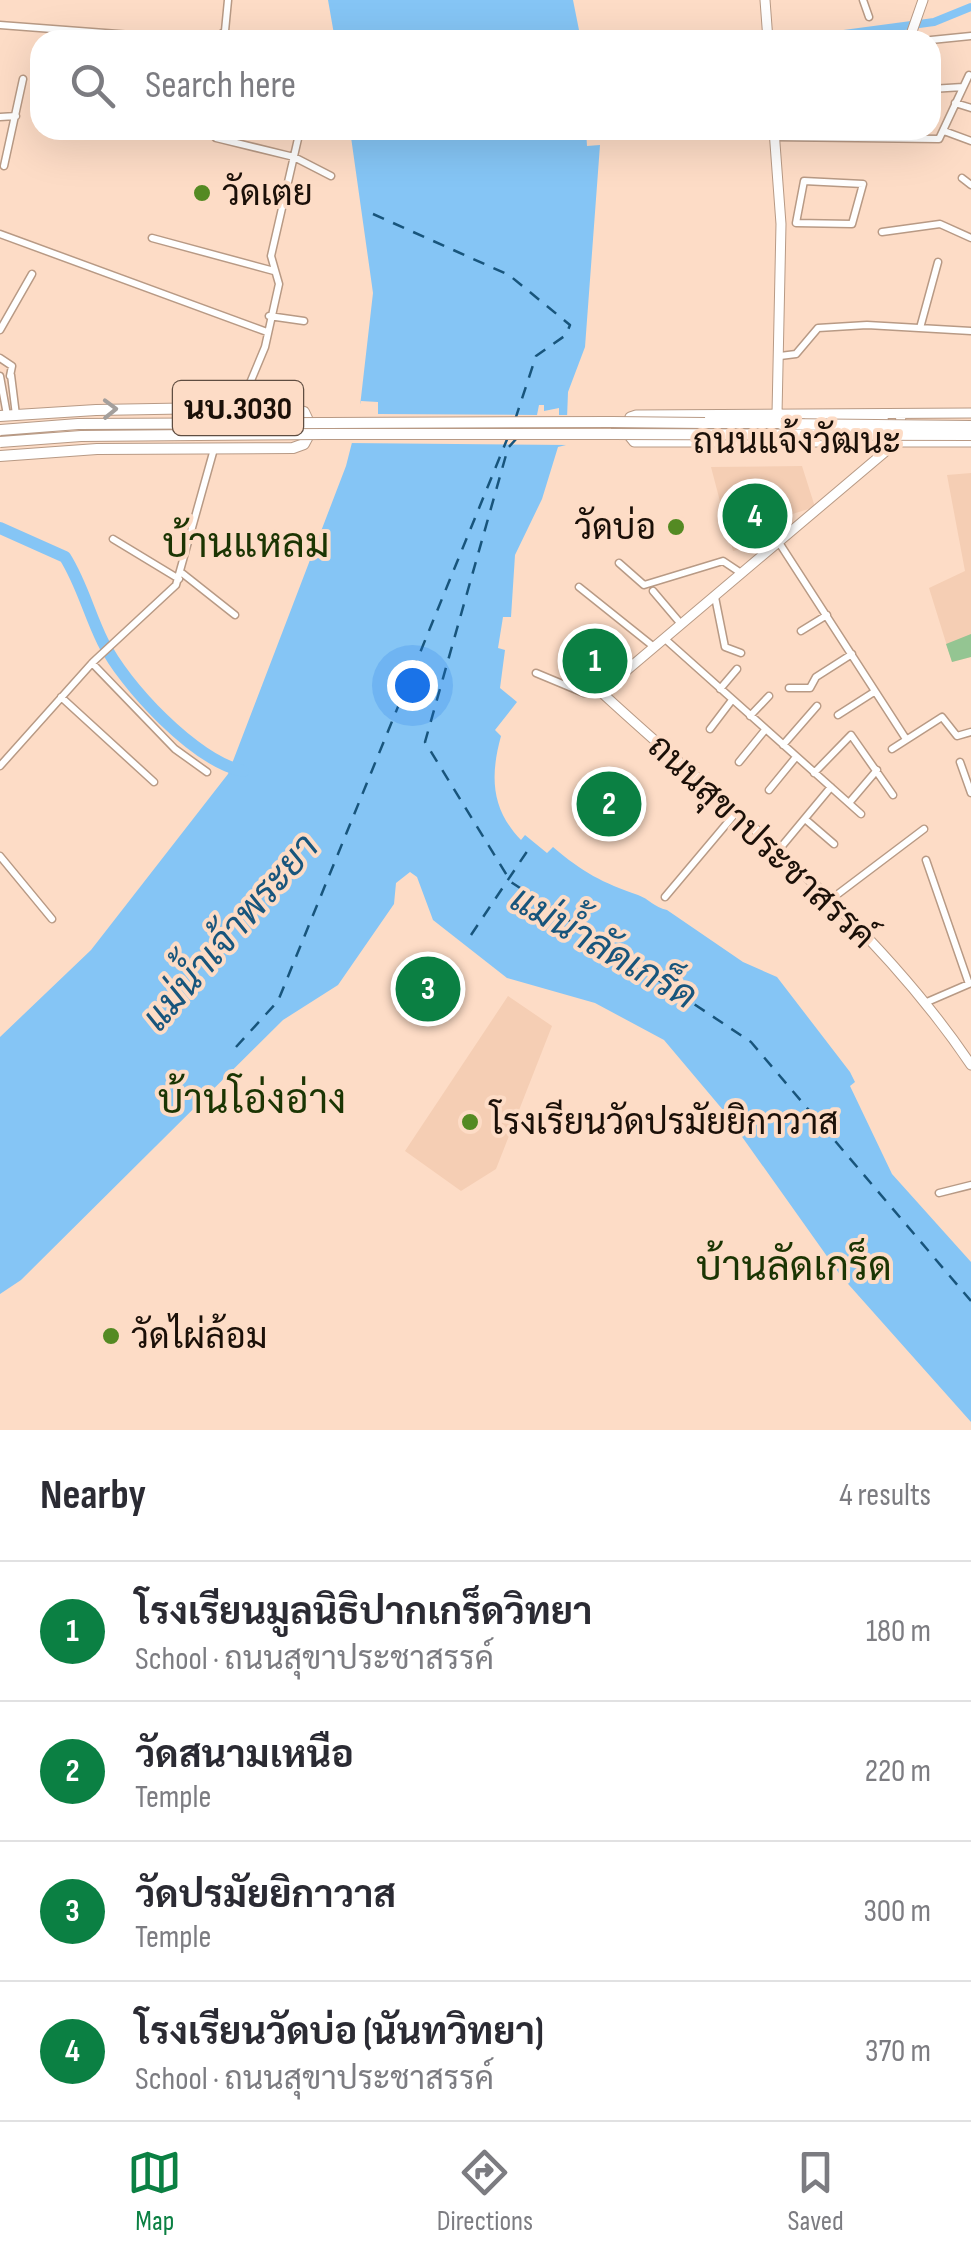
<!DOCTYPE html>
<meta charset="utf-8">
<style>
body{margin:0;font-family:"Sofia Sans Condensed",Sarabun,sans-serif;background:#f7f7f7;color:#2b2b33}
.you{position:absolute;left:412px;top:685px;width:35px;height:35px;margin:-25px;border:8px solid #fff;border-radius:50%;background:#1a73e8;box-shadow:0 0 0 15px #1a73e833}
.badge{display:grid;place-items:center;width:65px;height:65px;border-radius:50%;background:#0b8043;color:#fff;font-size:32px;font-weight:700}
.pin{position:absolute;translate:-50% -50%;border:5px solid #fff;box-shadow:0 2px 10px #0006}
.list{margin:0;padding:0;list-style:none}
h2{display:flex;justify-content:space-between;align-items:center;height:130px;margin:0;padding:0 40px;font-size:42px}
h2 small{font-size:32px;font-weight:400;color:#7c7c81}
.list li{display:grid;grid-template-columns:65px 1fr auto;gap:30px;align-items:center;box-sizing:border-box;height:140px;padding:0 40px;border-top:2px solid #e1e1e2}
.list b{display:block;font-size:38px;white-space:nowrap}
.list p{margin:0;font-size:32px;white-space:nowrap;color:#7c7c81}
.list em{font-size:32px;font-style:normal;color:#7c7c81}
.icon{flex:none;width:55px;height:55px;fill:none;stroke:currentColor;stroke-width:2;stroke-linecap:round;stroke-linejoin:round}
.map{position:relative;flex:none;width:971px;height:1430px;overflow:hidden}
.search{position:absolute;background:#fff;box-shadow:0 10px 40px #0002;left:30px;right:30px;top:30px;height:110px;display:flex;align-items:center;gap:25px;box-sizing:border-box;padding:0 35px;border-radius:30px;color:#7c7c81;font-size:38px}
.sheet{height:690px;background:#fff}
nav{display:flex;justify-content:space-around;align-items:center;box-sizing:border-box;height:140px;border-top:2px solid #e1e1e2;background:#fff;font-size:28px;color:#7c7c81}
nav a{display:grid;justify-items:center;gap:5px}
nav .on{color:#0b8043}
.map>svg:first-child{display:block}
</style>
<div class="map">
<svg width="971" height="1430" viewBox="0 0 971 1430">
<rect width="100%" height="100%" fill="#fddcc6"/>
<path fill="#f5ceb4" d="M 802,466 L 815,507 L 757,525 L 762,544 L 733,551 L 711,467 Z
M 971,473 L 971,657 L 952,662 L 929,588 L 965,571 L 947,475 Z
M 588,632 L 600,632 L 630,657 L 619,665 L 622,672 L 600,687 L 587,686 L 561,652 L 563,644 Z
M 508,996 L 552,1026 L 496,1169 L 461,1191 L 405,1151 Z"/>
<path fill="#94c592" d="M 971,634 L 971,657 L 952,662 L 946,644 Z"/>
<path fill="#85c5f5" d="M 328,0 L 573,0 L 581,40 L 335,40 Z
M 350,130 L 586,130 L 587,146 L 600,145 L 585,347 L 568,392 L 566,445 L 558,447 L 542,499 L 515,555 L 511,617 L 503,617 L 498,648 L 505,650 L 500,688 L 517,702 L 495,730 L 501,736 C 490,776 491,809 521,840 L 525,835 L 547,853 L 553,847 C 582,872 603,883 638,895 C 649,899 654,907 667,910 L 743,962 L 777,977 L 850,1072 L 855,1082 L 850,1086 L 892,1174 L 971,1262 L 971,1422 L 841,1276 L 723,1110 L 664,1040 L 595,1003 L 507,978 L 433,920 L 417,877 L 410,872 L 396,883 L 394,904 L 338,985 L 283,1020 L 21,1280 L 0,1294 L 0,1037 L 91,950 L 228,774 L 346,466 L 359,415 L 373,293 Z"/>
<path fill="#fddcc6" d="M 361,401 L 378,402 L 378,414 L 537,415 L 539,405 L 544,405 L 544,411 L 559,408 L 559,415 L 571,415 L 571,445 L 348,443 Z"/>
<g fill="none" stroke-linecap="round" stroke-linejoin="round">
<path stroke="#85c5f5" stroke-width="8" d="M 799,40 L 934,22 L 971,7"/>
<path stroke="#85c5f5" stroke-width="12" d="M 0,528 L 65,557 C 82,584 89,614 103,642 C 124,685 195,761 243,771"/>
<path stroke="#18557c" stroke-width="2.5" stroke-dasharray="12 10" stroke-linecap="butt" d="M 373,214 L 509,275 L 570,325 L 566,335 L 536,356 L 515,420
M 517,438 L 508,448 L 425,742 L 511,882 L 751,1042 L 971,1301
M 471,935 L 532,844
M 236,1047 L 278,1001 L 508,437"/>
<defs>
<path id="street" d="M 863,0 L 869,17
M 0,25 L 197,40
M 213,40 L 225,31 L 228,0
M 931,40 L 971,36
M 931,89 L 963,87
M 955,103 L 971,108
M 0,117 L 16,116
M 208,130 L 216,138 L 294,157 L 331,176
M 944,131 L 971,141
M 775,137 L 939,139 L 969,75
M 4,166 L 23,79
M 962,178 L 971,185
M 804,181 L 863,184 L 852,224 L 796,223 Z
M 882,232 L 940,224 L 971,238
M 0,234 L 267,332
M 152,238 L 274,271
M 269,316 L 304,321
M 920,328 L 938,262
M 0,330 L 32,274
M 780,356 L 796,354 L 818,328 L 867,325 L 971,331
M 0,358 L 12,366 L 10,376
M 11,375 L 16,415
M 0,376 L 7,415
M 240,407 L 265,347 L 279,284 L 271,256 L 300,130
M 113,539 L 179,579
M 778,541 L 906,739
M 619,563 L 644,585 L 723,561 L 741,573
M 182,573 L 235,615
M 579,587 L 654,647
M 653,591 L 681,624
M 715,597 L 725,647 L 741,653
M 801,631 L 827,615
M 665,639 L 861,814
M 92,663 L 175,749 L 207,772
M 536,673 L 584,693 L 601,692
M 789,688 L 810,688 L 816,677 L 852,654
M 720,689 L 737,669
M 61,697 L 154,782
M 838,715 L 874,692
M 750,716 L 769,696
M 710,729 L 732,700
M 783,745 L 817,706
M 892,749 L 942,717 L 957,736 L 971,732
M 739,762 L 765,730
M 960,762 L 971,793
M 0,766 L 93,662 L 176,585 L 214,449
M 814,773 L 851,735 L 893,795
M 769,790 L 796,757
M 849,803 L 877,770
M 805,819 L 834,844
M 777,852 L 831,787
M 0,856 L 52,919
M 926,860 L 969,984
M 665,897 L 734,815
M 830,900 L 924,829
M 927,1002 L 971,983
M 939,1193 L 971,1185"/>
<path id="secondary" d="M 765,0 L 768,40
M 909,40 L 923,0
M 774,130 L 781,224 L 777,414
M 971,413 L 636,415 L 630,417 L 626,432 L 634,442 L 971,442
M 901,414 L 899,440 L 601,692 C 729,810 873,919 971,1065"/>
<path id="primary" d="M 0,416 L 96,410 L 278,407 L 304,412 L 312,429 L 304,444 L 293,448 L 97,449 L 0,456
M 809,421 L 883,420
M 326,423 L 612,422
M 705,423 L 787,423
M 325,434 L 611,434"/>
</defs>
<use href="#street" stroke="#b89a85" stroke-width="9"/>
<use href="#secondary" stroke="#b89a85" stroke-width="11"/>
<use href="#primary" stroke="#b89a85" stroke-width="12"/>
<use href="#street" stroke="#fff" stroke-width="6"/>
<use href="#secondary" stroke="#fff" stroke-width="9"/>
<use href="#primary" stroke="#fff" stroke-width="10"/>
<defs>
<path id="primary-bridge" d="M 612,422 L 705,423
M 781,424 L 971,426
M 0,430 L 78,424 L 326,423
M 611,434 L 971,435
M 0,442 L 81,436 L 325,434"/>
</defs>
<use href="#primary-bridge" stroke="#b89a85" stroke-width="12" stroke-linecap="butt"/>
<use href="#primary-bridge" stroke="#fff" stroke-width="10"/>
</g>
<defs><path id="oneway-chevron" d="M-2-3.5L2.5 0L-2 3.5" fill="none" stroke-width="1.6" stroke-linecap="round" stroke-linejoin="round" transform="scale(2.5)"/></defs>
<use stroke="#a49f9c" href="#oneway-chevron" transform="translate(110 409) rotate(-1)"/>
<g fill="#548a23" stroke="#fddcc6" stroke-width="4">
<circle cx="202" cy="193" r="10"/>
<circle cx="676" cy="527" r="10"/>
<circle cx="470" cy="1122" r="10"/>
<circle cx="111" cy="1336" r="10"/>
</g>
<g text-anchor="middle" stroke-width="8" stroke-linejoin="round" paint-order="stroke">
<rect fill="#fddcc6" stroke="#5f4d41" stroke-width="2.5" x="173" y="381" width="130" height="54" rx="8"/>
<g font-size="32" font-weight="bold" fill="#1b1008">
<text x="238" y="419">นบ.3030</text>
</g>
<g font-size="35" fill="#1b1008" stroke="#fddcc6" text-anchor="start">
<text x="222" y="205">วัดเตย</text>
<text x="656" y="539" text-anchor="end">วัดบ่อ</text>
<text x="490" y="1134">โรงเรียนวัดปรมัยยิกาวาส</text>
<text x="131" y="1348">วัดไผ่ล้อม</text>
</g>
<g font-size="35" fill="#1b1008" stroke="#fddcc6">
<text x="797" y="453">ถนนแจ้งวัฒนะ</text>
<text transform="translate(762 841) rotate(43)" y="12">ถนนสุขาประชาสรรค์</text>
</g>
<g font-size="38" font-style="italic" fill="#18557c" stroke="#fddcc6">
<text transform="translate(230 932) rotate(-49)" y="13">แม่น้ำเจ้าพระยา</text>
<text transform="translate(604 947) rotate(30)" y="13">แม่น้ำลัดเกร็ด</text>
</g>
<g font-size="40" fill="#1b3503" stroke="#fddcc6">
<text x="246" y="557">บ้านแหลม</text>
<text x="252" y="1113">บ้านโอ่งอ่าง</text>
<text x="794" y="1280">บ้านลัดเกร็ด</text>
</g>
</g>
</svg>
<div class="you"></div>
<div class="pin badge" style="left:595px;top:661px">1</div>
<div class="pin badge" style="left:609px;top:804px">2</div>
<div class="pin badge" style="left:428px;top:989px">3</div>
<div class="pin badge" style="left:755px;top:516px">4</div>
<div class="search"><svg class="icon" aria-label="search" viewBox="0 0 24 24"><circle cx="10" cy="10" r="6"/><path d="M15 15l6 6"/></svg>Search here</div>
</div>
<section class="sheet">
<h2>Nearby<small>4 results</small></h2>
<ul class="list">
<li><span class="badge">1</span><div><b>โรงเรียนมูลนิธิปากเกร็ดวิทยา</b><p>School · ถนนสุขาประชาสรรค์</p></div><em>180 m</em></li>
<li><span class="badge">2</span><div><b>วัดสนามเหนือ</b><p>Temple</p></div><em>220 m</em></li>
<li><span class="badge">3</span><div><b>วัดปรมัยยิกาวาส</b><p>Temple</p></div><em>300 m</em></li>
<li><span class="badge">4</span><div><b>โรงเรียนวัดบ่อ (นันทวิทยา)</b><p>School · ถนนสุขาประชาสรรค์</p></div><em>370 m</em></li>
</ul>
</section>
<nav>
<a class="on"><svg class="icon" aria-label="map" viewBox="0 0 24 24"><path d="M3 6l6-2 6 2 6-2v14l-6 2-6-2-6 2zM9 4v14M15 6v14"/></svg>Map</a>
<a><svg class="icon" aria-label="directions" viewBox="0 0 24 24"><path d="M12 3l9 9-9 9-9-9zM9 14v-3h6M13 9l2 2-2 2"/></svg>Directions</a>
<a><svg class="icon" aria-label="saved" viewBox="0 0 24 24"><path d="M7 4h10v16l-5-4-5 4z"/></svg>Saved</a>
</nav>
